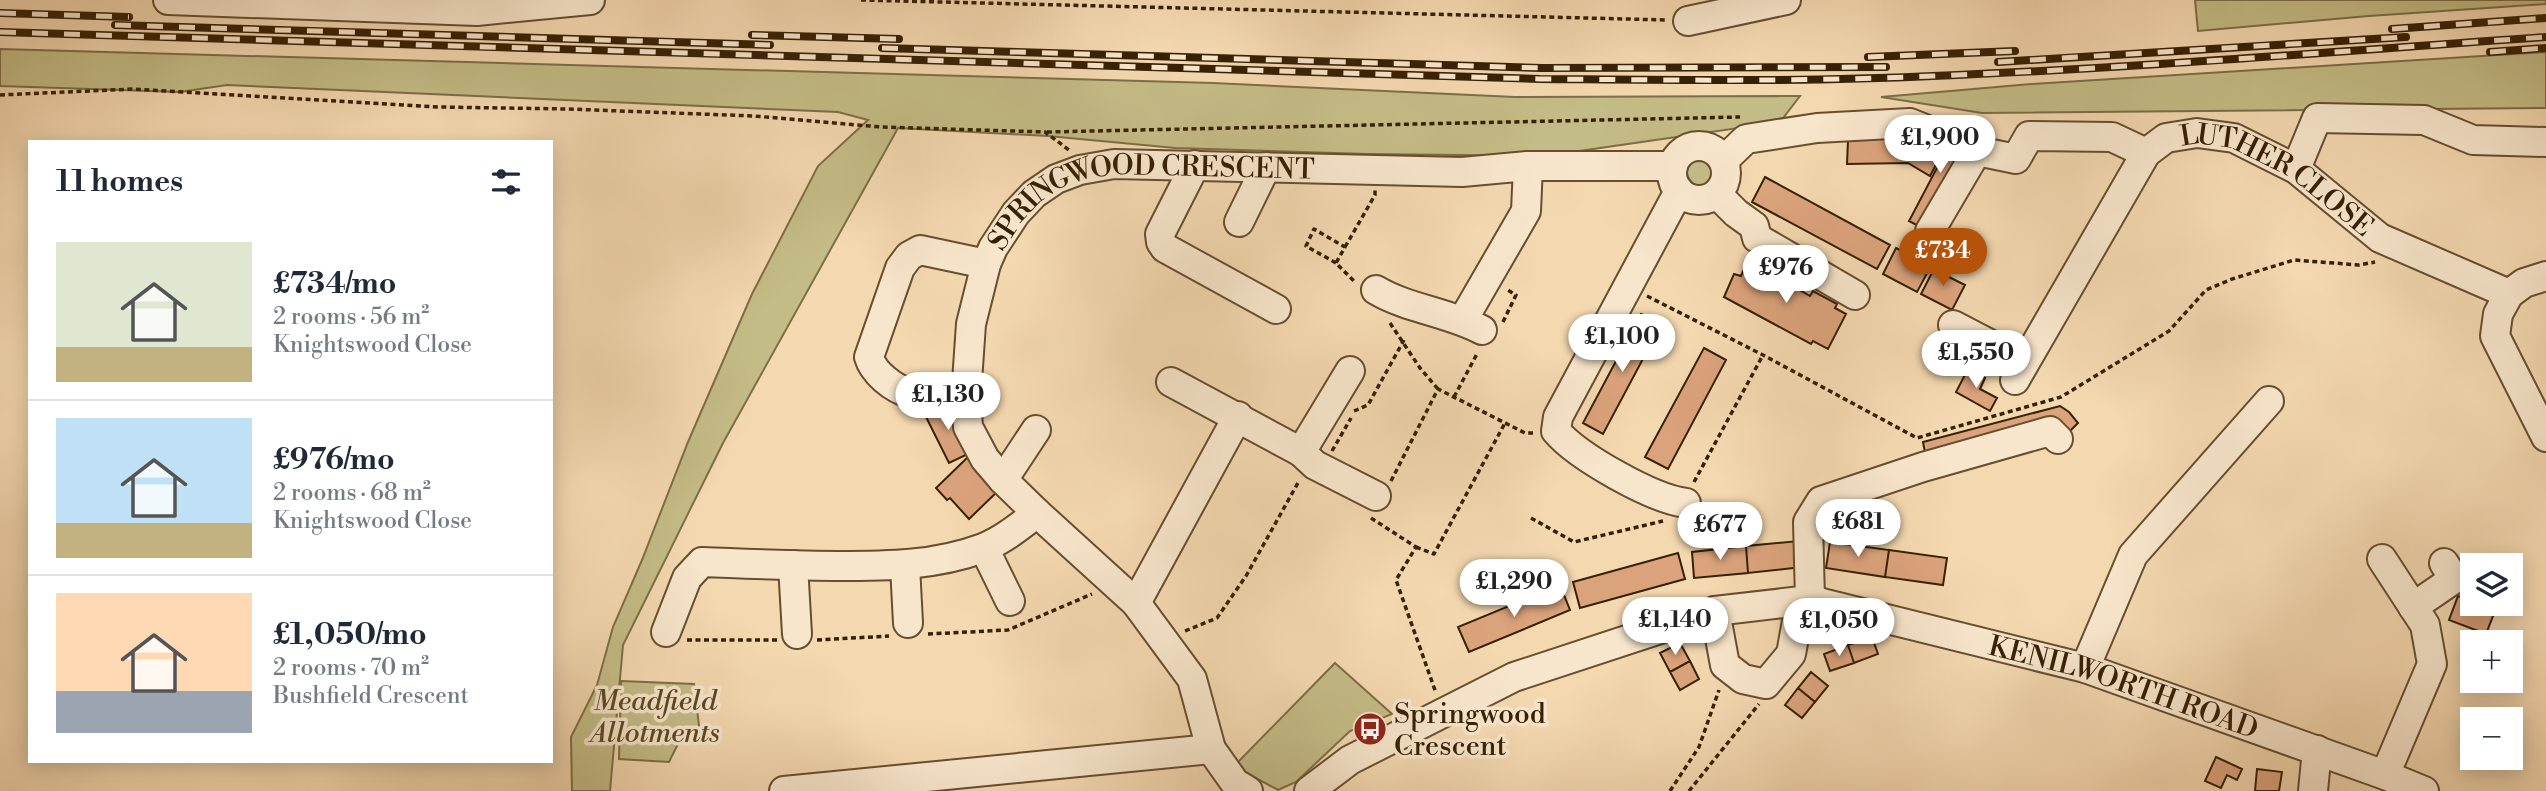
<!DOCTYPE html>
<meta charset="utf-8">
<style>
body{margin:0;font-family:"Libre Bodoni",serif;background:#f2f2f3;color:#1f2937;height:100vh;display:flex;flex-direction:column;font-size:26px;white-space:nowrap}
*{box-sizing:border-box;margin:0}
p{font-size:23px;color:#747a83}
.icon{flex:none;width:38px;height:38px;fill:none;stroke:currentColor;stroke-width:2;stroke-linecap:round;stroke-linejoin:round}
.map{position:relative;flex:1;overflow:hidden}
.panel{position:absolute;left:28px;top:140px;width:525px;height:623px;display:flex;flex-direction:column;background:#fff;border-radius:0px;box-shadow:0 4px 18px #0003}
.panel>*{flex:none}
.fabs{position:absolute;left:2460px;top:553px;display:grid;gap:14px}
.fabs a{display:grid;place-items:center;width:63px;height:63px;border-radius:0px;background:#fff;box-shadow:0 4px 18px #0003;font-size:35px}
.price{position:absolute;translate:-50% -60px;padding:0 16px;border-radius:24px;background:#fff;color:#222;font-size:23px;line-height:46px;filter:drop-shadow(0 2px 4px #0008)}
.price::after{content:'';position:absolute;left:50%;top:42px;width:21px;height:16px;margin-left:-10px;background:inherit;clip-path:polygon(0 0,100% 0,50% 100%)}
.price.on{background:#b45309;color:#fff}
ul{padding:0;list-style:none}
li{display:flex;align-items:center;gap:21px;height:175px;padding:0 28px}
li+li{border-top:2px solid #e0e1e3}
li span{display:grid;place-items:center;flex:none;width:196px;height:140px;border-radius:0px;color:#555}
li>.icon{margin-inline-start:auto}
span .icon{width:84px;height:84px;fill:#fffc;stroke-width:1}
li b{font-size:30px}
h2{display:flex;justify-content:space-between;align-items:center;height:84px;padding:0 28px;font-size:30px}
.map>svg:first-child{display:block}
.green{fill:#c4bc86;stroke:#7d6e45;stroke-width:2}
.building{fill:#dba37c;stroke:#362004;stroke-width:2}
.lines{fill:none;stroke-linecap:round;stroke-linejoin:round}
.minor-casing{stroke:#664e2f;stroke-width:32}
.path{stroke:#362004;stroke-width:3.5;stroke-dasharray:5 3.5;stroke-linecap:butt}
.minor{stroke:#f8e6cc;stroke-width:28}
.rail-casing{stroke:#362004;stroke-width:8}
.rail{stroke:#f8e6cc;stroke-width:5;stroke-dasharray:16;stroke-linecap:butt}
.labels{text-anchor:middle;stroke-width:7;stroke-linejoin:round;paint-order:stroke}
.street-label{font-size:28px;fill:#362004;stroke:#f8e6cc}
.park-label{font-size:28px;font-style:italic;fill:#5a4724;stroke:#f8e6cc}
.poi-label{font-size:28px;fill:#362004;stroke:#f8e6cc;text-anchor:start}
</style>
<div class="map">
<svg width="2546" height="791" viewBox="0 0 2546 791">
<rect width="100%" height="100%" fill="#f4d8b0"/>
<filter id="stains"><feTurbulence type="fractalNoise" baseFrequency=".00286" numOctaves="4"/><feColorMatrix values="0 0 0 0 .2 0 0 0 0 .09 0 0 0 0 .02 0 0 0 .5 -.17"/></filter>
<radialGradient id="worn" r=".72"><stop offset=".6" stop-color="#630" stop-opacity="0"/><stop offset="1" stop-color="#630" stop-opacity=".3"/></radialGradient>
<path class="green" d="M 2195,0 L 2546,0 L 2546,4 L 2369,16 L 2198,31 Z
M 0,49 L 1213,83 L 1515,97 L 1800,96 L 1780,122 L 1545,156 L 1367,154 L 1175,148 L 1048,136 L 898,128 L 723,443 L 623,645 L 610,791 L 572,791 L 571,737 L 597,685 L 613,627 L 642,560 L 688,442 L 752,294 L 818,166 L 868,120 L 838,112 L 227,85 L 180,92 L 0,86 Z
M 2546,52 L 2546,108 L 1982,113 L 1881,97 L 2031,84 Z
M1687 171a16 16 0 1 1 32 0a16 16 0 1 1-32 0Z
M 1335,663 L 1392,714 L 1350,731 L 1296,782 L 1278,790 L 1243,771 L 1237,763 Z
M 621,681 L 694,684 L 700,734 L 681,738 L 669,762 L 619,759 Z"/>
<path class="building" d="M 1940,131 L 1956,139 L 1960,131 L 1971,136 L 1922,228 L 1909,221 L 1947,149 L 1934,142 Z
M 1914,137 L 1934,142 L 1945,148 L 1930,176 L 1908,163 L 1847,164 L 1848,140 Z
M 1765,177 L 1890,245 L 1877,269 L 1752,202 Z
M 1896,248 L 1931,266 L 1917,292 L 1883,274 Z
M 1748,260 L 1810,296 L 1813,291 L 1837,304 L 1835,308 L 1846,314 L 1828,349 L 1813,341 L 1811,344 L 1724,297 L 1734,274 L 1741,276 Z
M 1938,261 L 1947,266 L 1943,274 L 1965,285 L 1952,310 L 1921,294 Z
M 1641,314 L 1661,325 L 1603,434 L 1583,423 Z
M 1704,348 L 1726,360 L 1668,469 L 1645,457 Z
M 1968,369 L 1985,378 L 1980,389 L 1997,398 L 1990,411 L 1956,392 Z
M 952,402 L 968,454 L 949,463 L 925,415 Z
M 2060,406 L 2069,412 L 2078,423 L 2068,433 L 1926,458 L 1923,442 Z
M 968,457 L 1000,489 L 969,519 L 950,498 L 947,500 L 936,488 Z
M 1799,541 L 1802,567 L 1748,573 L 1746,546 Z
M 1830,542 L 1889,550 L 1885,577 L 1826,568 Z
M 1746,546 L 1748,573 L 1694,578 L 1692,552 Z
M 1889,550 L 1947,558 L 1943,585 L 1885,577 Z
M 1678,553 L 1685,579 L 1580,608 L 1573,582 Z
M 1560,585 L 1570,610 L 1469,652 L 1458,627 Z
M 2473,595 L 2473,604 L 2502,604 L 2499,612 L 2495,611 L 2486,634 L 2449,620 L 2458,596 L 2471,600 Z
M 2472,636 L 2489,642 L 2473,642 L 2473,670 L 2461,665 Z
M 1872,637 L 1878,654 L 1854,663 L 1848,645 Z
M 1680,643 L 1690,661 L 1670,672 L 1660,653 Z
M 1848,645 L 1854,663 L 1830,671 L 1824,654 Z
M 1690,661 L 1699,679 L 1680,690 L 1670,672 Z
M 1811,672 L 1828,686 L 1815,702 L 1798,688 Z
M 1798,688 L 1815,702 L 1802,718 L 1785,705 Z
M 2216,757 L 2242,769 L 2237,780 L 2227,775 L 2221,788 L 2205,781 Z
M 2257,769 L 2282,772 L 2279,791 L 2255,791 Z"/>
<g class="lines">
<defs>
<g id="minor">
<path d="M 168,0 L 477,11 L 590,0"/>
<path d="M 1688,21 L 1786,0"/>
<circle cx="1699" cy="173" r="27"/>
<path d="M 1724,160 L 1746,139 L 1817,128 L 1910,123 L 1935,133"/>
<path d="M 1195,165 L 1160,234 L 1161,242 L 1165,248 L 1276,309"/>
<path d="M 2296,169 L 2317,118 L 2424,120 L 2473,140 L 2546,142"/>
<path d="M 1679,191 L 1558,417 L 1556,431 C 1578,457 1653,499 1686,503"/>
<path d="M 1717,194 L 1736,213 L 1754,226 L 1757,238 L 1855,295"/>
<path d="M 1239,222 L 1266,167"/>
<path d="M 1930,231 L 1977,151 L 2016,159 L 2029,136 L 2112,137 L 2146,153"/>
<path d="M 2546,276 L 2524,283 L 2509,294 L 2498,314 L 2495,336 L 2546,437"/>
<path d="M 1376,290 C 1408,309 1448,312 1482,330"/>
<path d="M 1463,320 L 1526,211 L 1528,166"/>
<path d="M 1953,325 L 2024,362"/>
<path id="s1" d="M 2015,380 L 2146,153 L 2166,138 L 2197,133 L 2234,138 L 2296,169 L 2380,238 L 2509,294"/>
<path d="M 1171,382 L 1301,452 L 1350,371"/>
<path d="M 966,396 C 948,395 927,397 910,393 C 893,389 873,372 869,357 L 900,268 L 909,256 L 920,250 L 986,264"/>
<path d="M 1301,452 L 1315,465 L 1376,496"/>
<path d="M 1003,480 L 1036,430"/>
<path d="M 984,548 L 1010,601"/>
<path d="M 2382,559 L 2425,625 L 2432,664 L 2385,775"/>
<path d="M 793,565 L 797,634"/>
<path d="M 905,566 L 908,623"/>
<path d="M 1810,600 L 1808,522 L 1821,501 L 1923,467 L 2050,431 L 2058,439"/>
<path d="M 1136,603 L 1238,416"/>
<path d="M 2413,607 L 2454,579 L 2444,563"/>
<path d="M 1715,611 L 1725,665 L 1743,679 L 1766,684 L 1791,654 L 1797,621 L 1817,601"/>
<path d="M 666,632 L 687,578 L 702,562 C 746,564 791,565 836,566 C 886,566 935,566 983,548 C 1003,540 1020,526 1037,513"/>
<path d="M 2085,668 L 2133,555 L 2269,401"/>
<path d="M 784,791 L 1211,749"/>
<path id="s2" d="M 1248,791 L 1235,783 L 1211,749 L 1192,679 L 1136,603 L 1037,513 L 1003,480 L 985,459 L 968,427 L 966,396 L 971,324 L 986,264 L 993,248 L 1016,213 L 1034,194 L 1056,179 L 1080,170 L 1114,164 L 1462,172 L 1528,166 L 1673,166"/>
<path id="s3" d="M 1309,791 L 1350,760 L 1514,677 L 1715,611 L 1810,600 L 2085,668 L 2385,775 L 2424,791"/>
<path d="M 2313,791 L 2317,750"/>
</g>
</defs>
<use href="#minor" class="minor-casing"/>
<path class="path" d="M 861,0 L 1667,20
M 0,95 L 133,89 L 439,107 L 568,109 L 754,116 L 881,127 L 1045,132 L 1069,150
M 1047,132 L 1740,117
M 1345,247 L 1375,195 L 1375,190
M 1336,263 L 1306,246 L 1314,229 L 1345,247 L 1336,263 L 1355,282
M 1647,296 L 1763,355 L 1917,438 L 2061,397 L 2169,331 L 2206,290 L 2232,279 L 2294,260 L 2359,265 L 2375,262
M 1503,322 L 1516,295 L 1506,289
M 1390,323 L 1420,368 L 1438,389
M 1454,397 L 1478,352
M 1354,411 L 1368,405 L 1404,340
M 1332,451 L 1351,418
M 1391,481 L 1438,389 L 1525,433 L 1533,433
M 1694,482 L 1763,355
M 1371,518 L 1416,547 L 1396,580 L 1436,693
M 1531,518 L 1574,542 L 1663,521
M 1416,547 L 1434,554 L 1505,423
M 1185,631 L 1217,618 L 1246,576 L 1299,481
M 928,634 L 1008,630 L 1092,594
M 687,640 L 777,640
M 817,640 L 889,636
M 1670,791 L 1699,747 L 1719,690
M 1689,791 L 1759,704"/>
<use href="#minor" class="minor"/>
<defs>
<path id="rail" d="M 0,13 L 129,17
M 115,25 L 770,45
M 2392,29 L 2546,18
M 0,32 L 1540,79 C 1671,80 1802,82 1933,76 C 2137,68 2342,51 2546,37
M 752,35 L 899,39
M 882,48 L 1542,68 L 1886,67
M 2490,52 L 2546,48
M 1868,57 L 2015,51
M 1998,62 L 2406,37"/>
</defs>
<use href="#rail" class="rail-casing"/>
<use href="#rail" class="rail"/>
</g>
<defs>
<symbol id="bus-disc" viewBox="-11 -11 22 22"><circle r="9.5" fill="#8f2418" stroke="#f8e6cc"/><path d="M-5-6H5V4H4V6H2V4H-2V6H-4V4H-5ZM-3.5-4V0h7V-4ZM-3.5 1.2v1.5H-2V1.2ZM2 1.2v1.5H3.5V1.2Z" fill="#fff"/></symbol>
</defs>
<g fill-rule="evenodd">
<use href="#bus-disc" x="1351" y="710" width="38" height="38"/>
</g>
<g class="labels">
<g class="street-label">
<text dy="10" stroke="none"><textPath href="#s1" startOffset="411">LUTHER CLOSE</textPath></text>
<text dy="10" stroke="none"><textPath href="#s2" startOffset="830">SPRINGWOOD CRESCENT</textPath></text>
<text dy="10" stroke="none"><textPath href="#s3" startOffset="868">KENILWORTH ROAD</textPath></text>
</g>
<g class="park-label">
<text x="655" y="710">Meadfield<tspan x="655" dy="32">Allotments</tspan></text>
</g>
<g class="poi-label">
<text x="1394" y="723">Springwood<tspan x="1394" dy="32">Crescent</tspan></text>
</g>
</g>
<rect width="100%" height="100%" filter="url(#stains)"/>
<rect width="100%" height="100%" fill="url(#worn)"/>
</svg>
<div class="fabs">
<a><svg class="icon" aria-label="layers" viewBox="0 0 24 24"><path d="M12 4l9 5-9 5-9-5zM3 14l9 5 9-5"/></svg></a>
<a>+</a>
<a>−</a>
</div>
<b class="price" style="left:1940px;top:175px">£1,900</b>
<b class="price on" style="left:1943px;top:288px">£734</b>
<b class="price" style="left:1786px;top:305px">£976</b>
<b class="price" style="left:1622px;top:374px">£1,100</b>
<b class="price" style="left:1976px;top:390px">£1,550</b>
<b class="price" style="left:948px;top:432px">£1,130</b>
<b class="price" style="left:1858px;top:559px">£681</b>
<b class="price" style="left:1720px;top:562px">£677</b>
<b class="price" style="left:1514px;top:619px">£1,290</b>
<b class="price" style="left:1675px;top:657px">£1,140</b>
<b class="price" style="left:1839px;top:658px">£1,050</b>
<section class="panel">
<h2>11 homes<svg class="icon" aria-label="filters" viewBox="0 0 24 24"><path d="M4 7h16M4 17h16"/><circle cx="9" cy="7" r="2"/><circle cx="15" cy="17" r="2"/></svg></h2>
<ul>
<li><span style="background:linear-gradient(#dfe7d0 75%,#c2b280 0)"><svg class="icon" aria-label="home" viewBox="0 0 24 24"><path d="M3 11l9-7 9 7M6 9v11h12V9"/></svg></span><div><b>£734/mo</b><p>2 rooms · 56 m²</p><p>Knightswood Close</p></div></li>
<li><span style="background:linear-gradient(#bfe0f5 75%,#c2b280 0)"><svg class="icon" aria-label="home" viewBox="0 0 24 24"><path d="M3 11l9-7 9 7M6 9v11h12V9"/></svg></span><div><b>£976/mo</b><p>2 rooms · 68 m²</p><p>Knightswood Close</p></div></li>
<li><span style="background:linear-gradient(#ffd9b3 70%,#9aa5b1 0)"><svg class="icon" aria-label="home" viewBox="0 0 24 24"><path d="M3 11l9-7 9 7M6 9v11h12V9"/></svg></span><div><b>£1,050/mo</b><p>2 rooms · 70 m²</p><p>Bushfield Crescent</p></div></li>
</ul>
</section>
</div>
